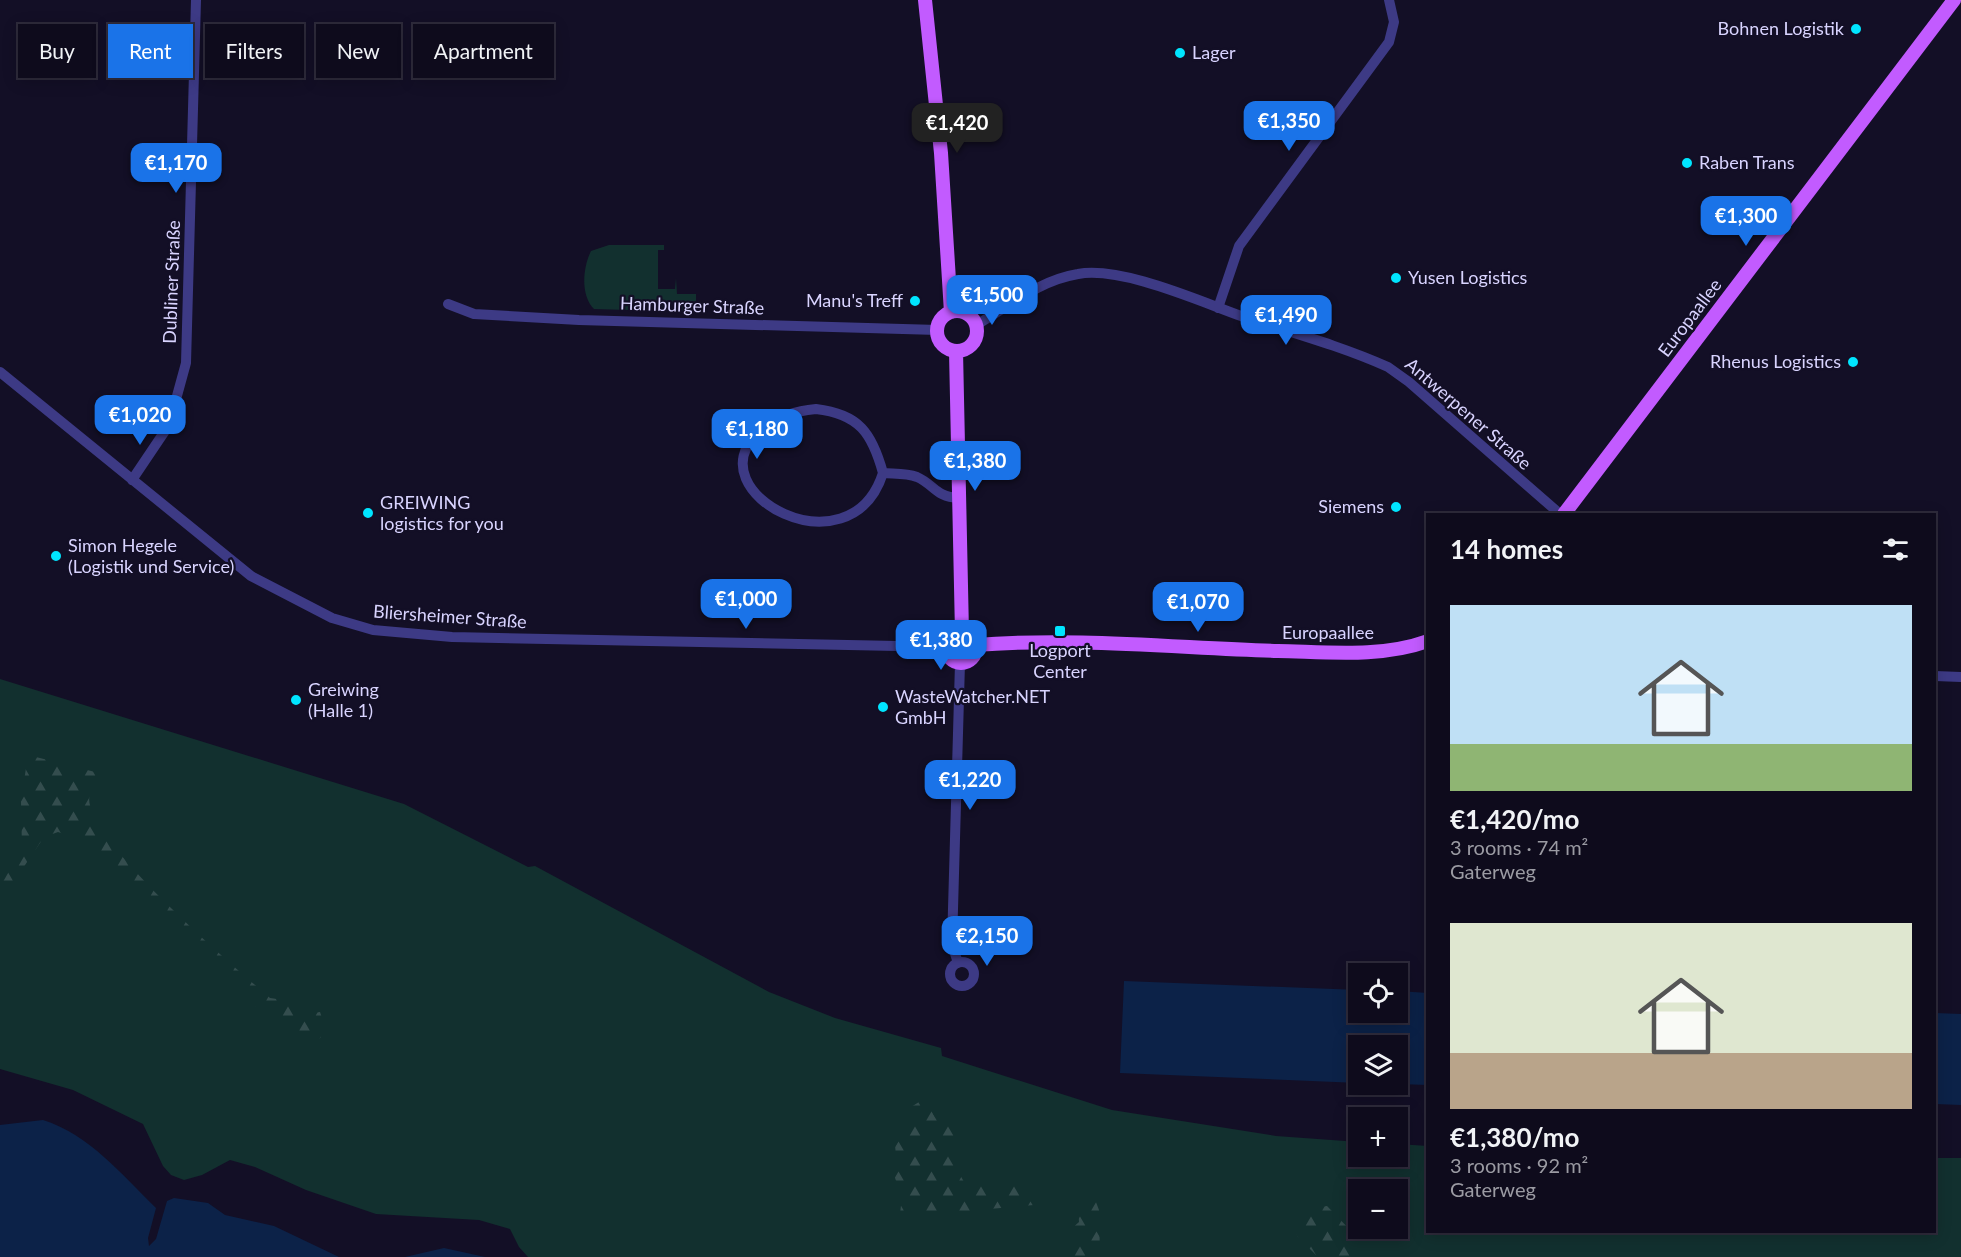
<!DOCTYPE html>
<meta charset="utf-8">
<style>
body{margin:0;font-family:Lato,sans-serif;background:#1c1929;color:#f1f3f6;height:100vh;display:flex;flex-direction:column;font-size:22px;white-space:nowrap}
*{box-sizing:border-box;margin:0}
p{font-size:20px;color:#9b9ba3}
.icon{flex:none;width:33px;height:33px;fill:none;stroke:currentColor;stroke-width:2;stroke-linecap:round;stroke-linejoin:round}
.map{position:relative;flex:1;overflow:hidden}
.panel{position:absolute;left:1426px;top:513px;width:510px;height:720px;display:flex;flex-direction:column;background:#0e0b1c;border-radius:0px;box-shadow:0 3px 15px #0003,0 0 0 2px #2e2b3b}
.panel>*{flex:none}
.top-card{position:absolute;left:18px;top:24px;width:570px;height:54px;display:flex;gap:12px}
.buttons{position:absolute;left:1348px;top:963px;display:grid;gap:12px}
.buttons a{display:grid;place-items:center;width:60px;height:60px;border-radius:0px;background:#0e0b1c;box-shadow:0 3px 15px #0003,0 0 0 2px #2e2b3b;font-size:30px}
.price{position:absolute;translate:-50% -51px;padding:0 14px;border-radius:12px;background:#1a73e8;color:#fff;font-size:20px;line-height:39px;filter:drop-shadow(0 2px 3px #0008)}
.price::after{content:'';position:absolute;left:50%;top:36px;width:18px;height:14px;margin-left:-9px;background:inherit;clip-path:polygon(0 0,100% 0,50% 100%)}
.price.active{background:#222;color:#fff}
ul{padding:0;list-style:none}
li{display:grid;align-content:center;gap:12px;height:318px;padding:0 24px}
li span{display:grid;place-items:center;height:186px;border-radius:0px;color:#555}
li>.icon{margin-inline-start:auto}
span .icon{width:108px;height:108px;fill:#fffc;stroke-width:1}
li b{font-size:26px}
h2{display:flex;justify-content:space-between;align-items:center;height:72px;padding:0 24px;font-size:26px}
.tag{padding:0 21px;border-radius:0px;background:#0e0b1c;box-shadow:0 3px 15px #0003,0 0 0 2px #2e2b3b;font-size:21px;line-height:54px}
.tag.active{background:#1a73e8;color:#fff}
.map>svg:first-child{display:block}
.grass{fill:#12302f;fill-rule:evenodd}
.forest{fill:url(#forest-firs)}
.water{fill:#0c2248}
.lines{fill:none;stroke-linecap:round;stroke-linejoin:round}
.minor{stroke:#3d3a85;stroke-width:10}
.major{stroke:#c25bff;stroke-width:14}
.poi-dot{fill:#00e5ff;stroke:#130f26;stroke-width:2}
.labels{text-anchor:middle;stroke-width:4.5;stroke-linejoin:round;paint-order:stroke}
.poi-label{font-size:18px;fill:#d9d4ff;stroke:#130f26;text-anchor:start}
.street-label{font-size:18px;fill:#d9d4ff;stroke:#130f26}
</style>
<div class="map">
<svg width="1961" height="1257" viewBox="0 0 1961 1257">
<defs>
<pattern id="forest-firs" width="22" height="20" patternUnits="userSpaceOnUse" patternTransform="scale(1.5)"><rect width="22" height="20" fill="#12302f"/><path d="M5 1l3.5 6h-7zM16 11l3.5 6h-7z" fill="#344d4e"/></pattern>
</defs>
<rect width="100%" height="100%" fill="#130f26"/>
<path class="grass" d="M 609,245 L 664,245 L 664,250 L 658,250 L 658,289 L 675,289 L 676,278 L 677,294 L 696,294 L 696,312 L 594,309 C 580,295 583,267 591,251 Z
M 0,679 L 404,804 L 528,867 L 535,866 L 769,992 L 835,1018 L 941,1048 L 942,1056 L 1112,1110 L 1276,1136 L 1359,1142 L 1359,1156 L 1398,1156 L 1398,1144 L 1428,1146 L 1428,1232 L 1935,1232 L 1935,1158 L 1961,1158 L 1961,1257 L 528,1257 L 519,1247 L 510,1229 L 479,1220 L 376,1214 L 306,1190 L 255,1167 L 230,1160 L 202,1175 L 184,1180 L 171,1175 L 163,1166 L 143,1124 L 73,1090 L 0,1069 ZM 1359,1190 L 1398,1190 L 1398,1228 L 1359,1228 Z"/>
<path class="forest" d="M 28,755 L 103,774 L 101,788 L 90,794 C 76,832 238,970 270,998 L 284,1000 L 306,1014 L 320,1012 L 324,1024 L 321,1037 L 319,1039 L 266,1017 L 153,901 L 76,838 L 58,832 L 44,837 L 0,902 L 0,887 L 22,849 L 21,801 Z
M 919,1102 L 932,1110 C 935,1124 947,1122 958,1126 L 959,1133 L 950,1144 L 954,1164 L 964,1182 L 986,1187 L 1025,1181 L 1029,1183 L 1034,1205 L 989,1209 L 978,1218 L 967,1219 L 942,1211 L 900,1214 L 903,1188 C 887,1177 898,1162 895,1146 L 903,1135 L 911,1107 Z
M 1094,1197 L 1099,1210 L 1100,1257 L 1069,1257 L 1074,1251 L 1070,1230 L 1079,1222 L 1078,1207 L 1082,1200 Z
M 1327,1206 L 1353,1233 L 1363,1257 L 1318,1257 L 1298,1237 L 1293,1226 C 1301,1214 1313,1207 1327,1206 Z"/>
<path class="water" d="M 1124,981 L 1359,990 L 1359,1012 L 1398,1012 L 1398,991 L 1428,993 L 1428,1085 L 1398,1084 L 1398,1046 L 1359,1046 L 1359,1083 L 1120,1073 Z
M 1935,1013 L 1961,1014 L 1961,1105 L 1935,1104 Z
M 43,1120 C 90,1135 121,1174 156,1208 L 148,1238 L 149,1246 L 156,1239 L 167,1201 L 174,1198 L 208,1203 L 225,1215 L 274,1226 L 339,1257 L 0,1257 L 0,1125 Z
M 444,1248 L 485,1257 L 405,1257 Z"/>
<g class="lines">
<path class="minor" d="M 448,304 L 474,314 L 579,320 L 938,330
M 1218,308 L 1239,246 L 1389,42 L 1394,22 L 1389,0
M 976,325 C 1009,306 1040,280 1078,274 C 1121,266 1199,301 1241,316 C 1290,332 1341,346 1388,367 L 1409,382 L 1560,514
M 0,372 L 251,576 L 332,618 L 373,630 L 452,637 L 946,647
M 816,409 C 859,414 872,433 883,473 C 850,576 694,492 758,433 C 774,418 795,411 816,409 Z
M 883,473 C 894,474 906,473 917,477 C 935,485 935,497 959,498
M 132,480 L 169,425 L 186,363 L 196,0
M 1935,676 L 1961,677
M950 974a12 12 0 1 1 24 0a12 12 0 1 1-24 0Z
M 958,963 L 952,944 L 960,663"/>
<path class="major" d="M 925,0 L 941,153 L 951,312
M937 331a20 20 0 1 1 40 0a20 20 0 1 1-40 0Z
M 956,351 L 962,633
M 1564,514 L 1954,0
M946 648a15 15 0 1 1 30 0a15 15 0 1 1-30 0Z
M 975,645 C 1075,637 1178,648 1278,651 C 1328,652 1381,658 1428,641"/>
</g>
<g class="poi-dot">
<circle cx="1856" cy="29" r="6"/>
<circle cx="1180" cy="53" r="6"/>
<circle cx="1687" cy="163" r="6"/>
<circle cx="1396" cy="278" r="6"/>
<circle cx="915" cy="301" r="6"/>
<circle cx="1853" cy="362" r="6"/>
<circle cx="1396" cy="507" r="6"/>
<circle cx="368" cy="513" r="6"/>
<circle cx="56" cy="556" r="6"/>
<rect x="1054" y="625" width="12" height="12" rx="3"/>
<circle cx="296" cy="700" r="6"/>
<circle cx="883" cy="707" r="6"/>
</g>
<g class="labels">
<g class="poi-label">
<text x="1844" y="35" text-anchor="end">Bohnen Logistik</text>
<text x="1192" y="59">Lager</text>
<text x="1699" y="169">Raben Trans</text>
<text x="1408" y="284">Yusen Logistics</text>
<text x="903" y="307" text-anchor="end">Manu's Treff</text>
<text x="1841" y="368" text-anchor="end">Rhenus Logistics</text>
<text x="380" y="509">GREIWING<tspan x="380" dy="21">logistics for you</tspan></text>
<text x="1384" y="513" text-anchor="end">Siemens</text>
<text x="68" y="552">Simon Hegele<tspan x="68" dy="21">(Logistik und Service)</tspan></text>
<text x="1060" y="657" text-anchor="middle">Logport<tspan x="1060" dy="21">Center</tspan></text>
<text x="308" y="696">Greiwing<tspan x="308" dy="21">(Halle 1)</tspan></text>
<text x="895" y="703">WasteWatcher.NET<tspan x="895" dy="21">GmbH</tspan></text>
</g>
<g class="street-label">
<text transform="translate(172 282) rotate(-88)" y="6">Dubliner Straße</text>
<text transform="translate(692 306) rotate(2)" y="6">Hamburger Straße</text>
<text transform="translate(1690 318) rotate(-53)" y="6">Europaallee</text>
<text transform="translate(1468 414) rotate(41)" y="6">Antwerpener Straße</text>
<text transform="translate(450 617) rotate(4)" y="6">Bliersheimer Straße</text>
<text x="1328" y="639">Europaallee</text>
</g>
</g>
</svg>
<div class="buttons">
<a><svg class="icon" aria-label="locate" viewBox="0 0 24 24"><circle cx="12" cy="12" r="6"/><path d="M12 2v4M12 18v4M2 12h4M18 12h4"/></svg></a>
<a><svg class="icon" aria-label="layers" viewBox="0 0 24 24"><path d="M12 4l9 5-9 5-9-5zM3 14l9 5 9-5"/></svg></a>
<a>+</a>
<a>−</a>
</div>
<b class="price" style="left:1289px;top:152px">€1,350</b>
<b class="price active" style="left:957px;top:154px">€1,420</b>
<b class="price" style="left:176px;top:194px">€1,170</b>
<b class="price" style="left:1746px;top:247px">€1,300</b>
<b class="price" style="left:992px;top:326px">€1,500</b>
<b class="price" style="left:1286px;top:346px">€1,490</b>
<b class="price" style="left:140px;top:446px">€1,020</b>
<b class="price" style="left:757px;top:460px">€1,180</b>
<b class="price" style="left:975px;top:492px">€1,380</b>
<b class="price" style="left:746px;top:630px">€1,000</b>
<b class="price" style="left:1198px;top:633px">€1,070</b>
<b class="price" style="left:941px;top:671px">€1,380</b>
<b class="price" style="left:970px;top:811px">€1,220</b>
<b class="price" style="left:987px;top:967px">€2,150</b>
<div class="top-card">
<a class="tag">Buy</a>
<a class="tag active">Rent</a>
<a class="tag">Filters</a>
<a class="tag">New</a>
<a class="tag">Apartment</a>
</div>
<section class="panel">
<h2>14 homes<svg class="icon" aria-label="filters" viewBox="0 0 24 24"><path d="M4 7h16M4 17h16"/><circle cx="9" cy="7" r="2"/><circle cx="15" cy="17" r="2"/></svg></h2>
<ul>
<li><span style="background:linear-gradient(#bfe0f5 75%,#8fb573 0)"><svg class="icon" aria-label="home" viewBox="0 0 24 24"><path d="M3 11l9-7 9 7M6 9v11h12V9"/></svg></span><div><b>€1,420/mo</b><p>3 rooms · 74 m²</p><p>Gaterweg</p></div></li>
<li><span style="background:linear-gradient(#dfe7d0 70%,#b9a48a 0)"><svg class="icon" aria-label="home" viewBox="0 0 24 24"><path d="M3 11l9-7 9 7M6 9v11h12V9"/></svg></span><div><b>€1,380/mo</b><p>3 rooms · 92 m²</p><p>Gaterweg</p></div></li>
</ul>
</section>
</div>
